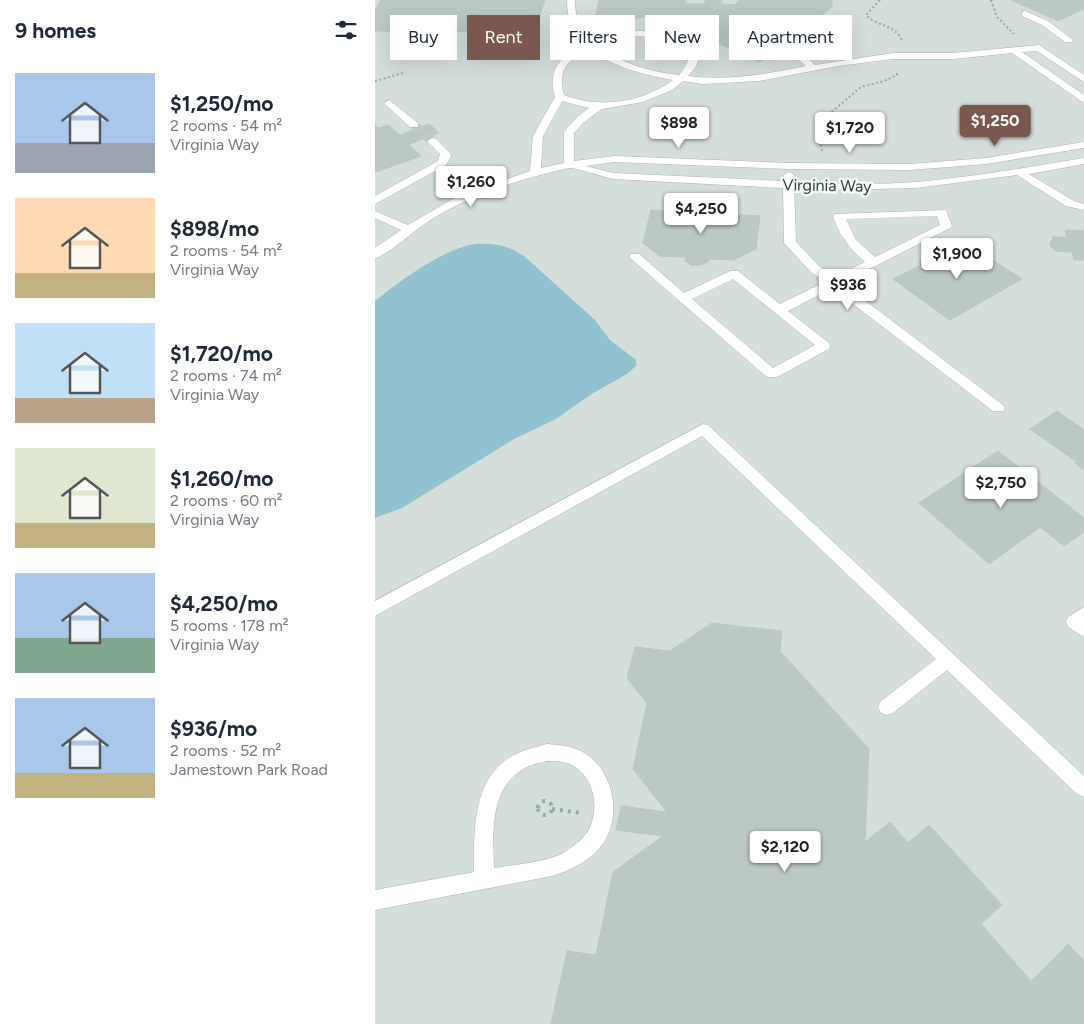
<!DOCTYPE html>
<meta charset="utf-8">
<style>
body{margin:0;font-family:Figtree,sans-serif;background:#f6f6f7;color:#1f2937;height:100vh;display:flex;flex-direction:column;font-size:19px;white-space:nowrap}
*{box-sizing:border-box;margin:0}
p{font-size:16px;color:#747a83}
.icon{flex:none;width:28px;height:28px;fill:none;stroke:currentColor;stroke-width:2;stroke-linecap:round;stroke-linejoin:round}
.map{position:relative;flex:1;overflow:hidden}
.sheet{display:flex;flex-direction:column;background:#fff;width:375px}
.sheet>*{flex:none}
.hud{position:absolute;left:15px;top:15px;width:475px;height:45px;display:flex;gap:10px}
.price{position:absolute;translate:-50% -42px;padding:0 11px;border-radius:5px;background:#fff;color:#222;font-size:16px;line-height:32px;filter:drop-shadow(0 1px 2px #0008)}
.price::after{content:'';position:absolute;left:50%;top:30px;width:15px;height:11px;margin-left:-8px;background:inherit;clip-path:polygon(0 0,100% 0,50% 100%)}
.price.current{background:#7a584d;color:#fff}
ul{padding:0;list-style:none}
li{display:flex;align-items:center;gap:15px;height:125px;padding:0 15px}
li span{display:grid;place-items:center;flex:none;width:140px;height:100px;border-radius:0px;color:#555}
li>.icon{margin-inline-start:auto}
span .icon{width:60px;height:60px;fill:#fffc;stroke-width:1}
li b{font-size:21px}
h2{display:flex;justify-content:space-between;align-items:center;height:60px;padding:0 15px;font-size:21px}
.tag{padding:0 18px;border-radius:0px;background:#fff;box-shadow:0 5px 20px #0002;font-size:18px;line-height:45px}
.tag.current{background:#7a584d;color:#fff}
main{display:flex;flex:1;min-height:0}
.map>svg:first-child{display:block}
.built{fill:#d4deda}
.water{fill:#92c1cf}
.building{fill:#bbc9c4;stroke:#b9c8c2}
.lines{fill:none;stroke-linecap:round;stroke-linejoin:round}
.minor-tunnel{stroke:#c0cbc8;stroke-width:9;stroke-dasharray:9 5;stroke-linecap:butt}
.minor-casing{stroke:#a9b6b2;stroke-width:1}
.path-far1{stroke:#89b0a6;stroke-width:2;stroke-dasharray:2 2.5;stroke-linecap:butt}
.path{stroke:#89b0a6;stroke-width:4;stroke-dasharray:3 5;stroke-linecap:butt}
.minor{fill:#fff;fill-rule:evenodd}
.labels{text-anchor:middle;stroke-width:5;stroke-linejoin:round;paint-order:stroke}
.far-street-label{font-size:16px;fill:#26403a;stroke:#f7faf9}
</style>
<main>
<section class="sheet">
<h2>9 homes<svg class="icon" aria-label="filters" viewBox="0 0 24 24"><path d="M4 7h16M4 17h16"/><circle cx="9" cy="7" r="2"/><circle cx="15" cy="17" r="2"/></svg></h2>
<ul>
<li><span style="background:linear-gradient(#a9c7e8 70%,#9aa5b1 0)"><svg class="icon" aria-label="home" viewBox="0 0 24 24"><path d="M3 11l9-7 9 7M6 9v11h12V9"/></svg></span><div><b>$1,250/mo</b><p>2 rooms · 54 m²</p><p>Virginia Way</p></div></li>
<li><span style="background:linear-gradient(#ffd9b3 75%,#c2b280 0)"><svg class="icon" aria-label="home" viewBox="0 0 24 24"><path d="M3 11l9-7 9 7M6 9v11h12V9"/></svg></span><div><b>$898/mo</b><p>2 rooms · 54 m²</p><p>Virginia Way</p></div></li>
<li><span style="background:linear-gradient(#bfe0f5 75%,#b9a48a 0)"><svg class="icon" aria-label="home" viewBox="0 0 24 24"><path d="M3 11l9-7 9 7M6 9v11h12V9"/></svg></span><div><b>$1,720/mo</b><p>2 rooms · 74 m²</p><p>Virginia Way</p></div></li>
<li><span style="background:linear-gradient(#dfe7d0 75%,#c2b280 0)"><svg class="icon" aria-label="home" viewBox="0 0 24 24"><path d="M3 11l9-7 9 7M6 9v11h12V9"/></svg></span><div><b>$1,260/mo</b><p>2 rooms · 60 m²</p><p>Virginia Way</p></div></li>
<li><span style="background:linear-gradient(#a9c7e8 65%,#7fa58c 0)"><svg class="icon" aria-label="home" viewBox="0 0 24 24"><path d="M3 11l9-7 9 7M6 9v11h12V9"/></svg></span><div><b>$4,250/mo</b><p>5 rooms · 178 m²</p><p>Virginia Way</p></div></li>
<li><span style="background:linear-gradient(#a9c7e8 75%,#c2b280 0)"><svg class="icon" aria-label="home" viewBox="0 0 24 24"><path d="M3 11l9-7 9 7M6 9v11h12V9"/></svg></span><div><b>$936/mo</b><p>2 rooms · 52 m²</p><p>Jamestown Park Road</p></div></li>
</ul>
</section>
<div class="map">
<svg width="709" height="1024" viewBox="0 0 709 1024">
<rect width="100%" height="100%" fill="#e6eeeb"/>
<path class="built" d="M 0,0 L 709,0 L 709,1024 L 0,1024 Z"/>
<path class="water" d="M 99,244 C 119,243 133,245 149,256 L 220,320 L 235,340 L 261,360 L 261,366 L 252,374 L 215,395 L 181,419 L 139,439 L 27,508 L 0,518 L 0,301 C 26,280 67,250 99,244 Z"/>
<path class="building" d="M 6,0 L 170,0 L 159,32 L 0,31 L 0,10 Z
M 224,0 L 311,0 L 310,4 L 330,4 L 330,0 L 347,0 L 346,4 L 359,5 L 365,0 L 457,0 L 457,6 L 398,60 L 390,58 L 385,62 L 323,34 L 328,30 L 323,28 L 317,32 L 300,28 L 308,25 L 290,20 L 288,15 L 219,23 Z
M 636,0 L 709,0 L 709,9 L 683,21 Z
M 54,124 L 64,133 L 34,144 L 46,156 L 1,172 L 0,171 L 0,125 L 3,128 L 13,125 L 25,135 Z
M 276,210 L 385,216 L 381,249 L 359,260 L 334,259 L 333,262 L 325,265 L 316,265 L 310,261 L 311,257 L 285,256 L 268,243 Z
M 690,230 L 709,231 L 709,260 L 699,260 L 697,252 L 681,251 L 676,247 L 675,242 L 678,240 L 677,237 L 692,237 Z
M 590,242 L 647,279 L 575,320 L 518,279 L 546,265 L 544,263 L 561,254 L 563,256 Z
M 682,411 L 709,430 L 709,470 L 700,463 L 702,462 L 655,429 Z
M 623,451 L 709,518 L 709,532 L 689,546 L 665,527 L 614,564 L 544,503 Z
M 337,623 L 407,631 L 405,651 L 494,749 L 490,842 L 515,822 L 533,843 L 554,825 L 627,905 L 606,924 L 656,981 L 693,944 L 709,961 L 709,1024 L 176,1024 L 192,951 L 221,955 L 238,872 L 288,836 L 241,830 L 246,806 L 292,812 L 258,769 L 272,703 L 252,678 L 260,647 L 295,651 Z"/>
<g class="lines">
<path class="minor-tunnel" d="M 39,125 L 57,141"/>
<defs>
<path id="minor" d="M 192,0 L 200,0 C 200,16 204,29 215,42 C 260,25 272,29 315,43 L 320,47 L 325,56 L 320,68 L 313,76 C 352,81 392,74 431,66 L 423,59 L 418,50 L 435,33 L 438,32 L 443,35 L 428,50 L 430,56 L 440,65 L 518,53 L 578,53 L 664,45 L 709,75 L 709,82 L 662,51 L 647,52 L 709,95 L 709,103 L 637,53 L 578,59 L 518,59 L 463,66 L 384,81 L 328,84 L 308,81 L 297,90 L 268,102 L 227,109 L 209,122 L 199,133 L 199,161 L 239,156 L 415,163 L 535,164 L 611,158 L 709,142 L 709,148 L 611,164 L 535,170 L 415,169 L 239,162 L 211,166 L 238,173 L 408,181 L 409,175 L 414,172 L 419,175 L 419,182 C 460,184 501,185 542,182 C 598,177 654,167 709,158 L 709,164 L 654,174 L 699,201 L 709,204 L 709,210 L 691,206 L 642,175 L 541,188 L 458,190 L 419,188 L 421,242 L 444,266 L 459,277 L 490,262 C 475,249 464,235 458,216 L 460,214 L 571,210 L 577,226 L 575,228 L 467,283 L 628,405 L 630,408 L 628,411 L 618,411 L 457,288 L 413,311 L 454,343 L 455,346 L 454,349 L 402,377 L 392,377 L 254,257 L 256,254 L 264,254 L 309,293 L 355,271 L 363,271 L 405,304 L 450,282 L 436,272 L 409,243 L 408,188 L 238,179 L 198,168 L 194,168 C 146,179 95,194 54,221 C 39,230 15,254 0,258 L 0,248 L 26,230 L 0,218 L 0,211 L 33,225 L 83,196 L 155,171 L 158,136 L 180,97 C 172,70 185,57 208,45 C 197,31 192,18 192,0 ZM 257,36 C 273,36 309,40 315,56 L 310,67 L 304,75 C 273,72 246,62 220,46 ZM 213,50 C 239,66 267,75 298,80 C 267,103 225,109 189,95 C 182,71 192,60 213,50 ZM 187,101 L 214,108 L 201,118 L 189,132 L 189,163 L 166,168 L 168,136 ZM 562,216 L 565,225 L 500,257 L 481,240 L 471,219 ZM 358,279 L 440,345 L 398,368 L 317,299 Z
M 650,11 L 673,21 L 698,40 L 696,42 L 690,42 L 667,25 L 647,16 L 647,12 Z
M 14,100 L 43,123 L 43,127 L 35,127 L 11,105 L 9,103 Z
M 57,138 L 61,139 L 75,153 L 76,156 L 71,165 L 0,204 L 0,196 L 63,161 L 65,154 L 52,141 Z
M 328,424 L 333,425 L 709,776 L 709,797 L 702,794 L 572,670 L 518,713 L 512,715 L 506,713 L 503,707 L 506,701 L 561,659 L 327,436 L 0,616 L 0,601 Z
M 709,607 L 709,637 L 693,627 L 691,622 L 693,617 Z
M 172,744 C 180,745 188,745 195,747 C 238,758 252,818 223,850 C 211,863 193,871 177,876 L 0,910 L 0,890 L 99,872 C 99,831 97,777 139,755 C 150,749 161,747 172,744 ZM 172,761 C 178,761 186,761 192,763 C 220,773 227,811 211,834 C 206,841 197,847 190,852 C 174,862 138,865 119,868 C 118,833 114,788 150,768 C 157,764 165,763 172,761 Z"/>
</defs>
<use href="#minor" class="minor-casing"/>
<path class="path-far1" d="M 505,0 L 491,15 C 502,27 521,24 527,41
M 616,0 L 622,17 L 639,34
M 0,81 L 28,73
M 447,151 L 443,130 L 445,122 L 486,87 L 509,81 L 522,75 L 522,71"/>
<path class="path" d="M163 808a7 7 0 1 1 14 0a7 7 0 1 1-14 0Z
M 177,809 L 206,813"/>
<use href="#minor" class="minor"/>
</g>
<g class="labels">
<g class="far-street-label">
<text transform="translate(452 185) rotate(1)" y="6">Virginia Way</text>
</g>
</g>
</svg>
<b class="price current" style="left:620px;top:147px">$1,250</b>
<b class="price" style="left:304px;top:149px">$898</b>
<b class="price" style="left:475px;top:154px">$1,720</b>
<b class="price" style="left:96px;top:208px">$1,260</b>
<b class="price" style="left:326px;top:235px">$4,250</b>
<b class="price" style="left:582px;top:280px">$1,900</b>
<b class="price" style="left:473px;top:311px">$936</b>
<b class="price" style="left:626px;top:509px">$2,750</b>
<b class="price" style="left:410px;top:873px">$2,120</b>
<div class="hud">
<a class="tag">Buy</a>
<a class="tag current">Rent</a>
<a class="tag">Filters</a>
<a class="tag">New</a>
<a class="tag">Apartment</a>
</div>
</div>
</main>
